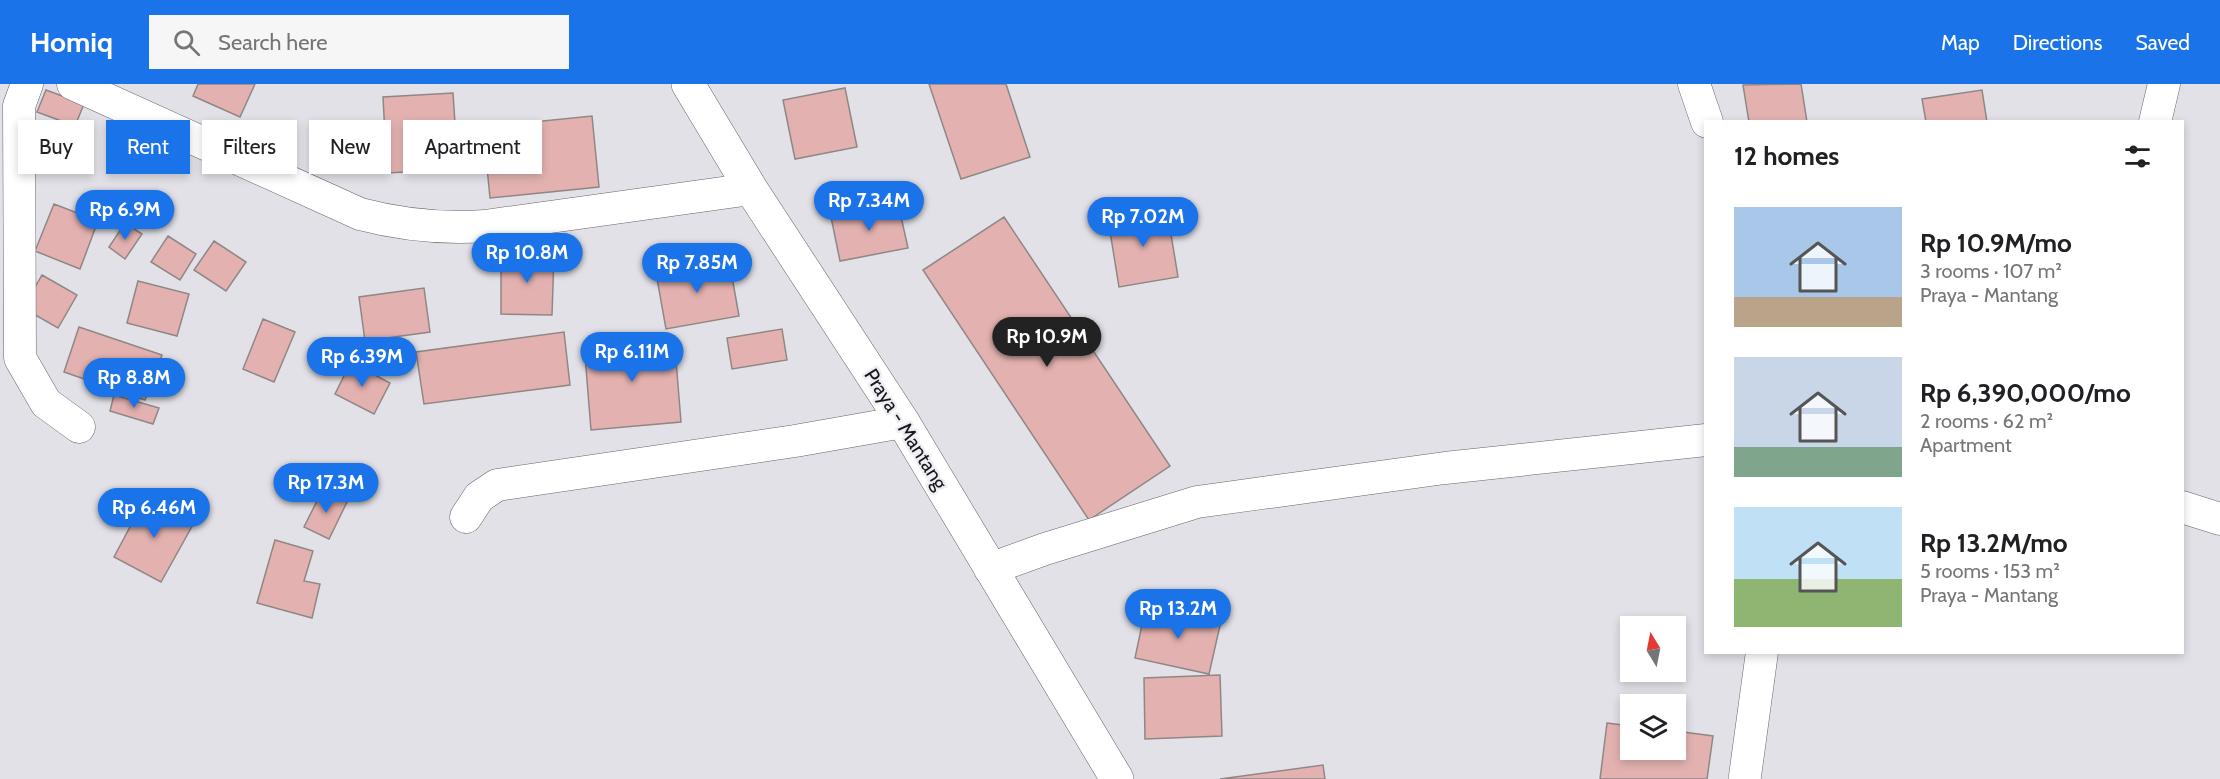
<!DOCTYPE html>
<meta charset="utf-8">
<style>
body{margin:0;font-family:Cabin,sans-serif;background:#f6f6f6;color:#202124;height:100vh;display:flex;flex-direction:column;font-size:22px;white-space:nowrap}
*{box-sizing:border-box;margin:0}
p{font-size:20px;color:#757577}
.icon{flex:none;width:33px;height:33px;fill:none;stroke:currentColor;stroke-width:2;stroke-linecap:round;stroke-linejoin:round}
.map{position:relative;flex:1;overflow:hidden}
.details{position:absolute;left:1704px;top:36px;width:480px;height:534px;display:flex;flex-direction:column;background:#fff;border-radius:0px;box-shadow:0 3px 9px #0003}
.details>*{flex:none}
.hud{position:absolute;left:18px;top:36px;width:570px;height:54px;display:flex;gap:12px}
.needle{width:39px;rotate:350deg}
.tools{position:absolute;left:1620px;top:532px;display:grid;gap:12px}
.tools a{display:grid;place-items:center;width:66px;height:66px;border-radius:0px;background:#fff;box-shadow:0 3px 9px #0003;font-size:30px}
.price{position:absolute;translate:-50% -51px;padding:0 14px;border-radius:21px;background:#1a73e8;color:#fff;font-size:20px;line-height:39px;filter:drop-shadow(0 2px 3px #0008)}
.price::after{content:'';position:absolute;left:50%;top:36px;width:18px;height:14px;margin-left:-9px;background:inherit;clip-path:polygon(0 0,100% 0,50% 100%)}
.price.selected{background:#222;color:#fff}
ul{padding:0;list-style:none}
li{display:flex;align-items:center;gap:18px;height:150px;padding:0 30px}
li span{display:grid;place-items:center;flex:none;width:168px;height:120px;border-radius:0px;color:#555}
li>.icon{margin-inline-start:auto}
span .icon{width:72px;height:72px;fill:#fffc;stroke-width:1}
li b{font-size:26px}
h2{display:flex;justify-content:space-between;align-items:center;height:72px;padding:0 30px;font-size:26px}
.chip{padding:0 21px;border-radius:0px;background:#fff;box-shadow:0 3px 9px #0003;font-size:21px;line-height:54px}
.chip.selected{background:#1a73e8;color:#fff}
header{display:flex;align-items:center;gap:36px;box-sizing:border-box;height:84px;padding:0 30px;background:#1a73e8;color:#fff}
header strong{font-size:28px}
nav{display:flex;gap:33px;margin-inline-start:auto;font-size:21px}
.search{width:420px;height:54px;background:#f6f6f6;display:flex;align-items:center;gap:15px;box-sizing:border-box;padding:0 21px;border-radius:0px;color:#757577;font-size:22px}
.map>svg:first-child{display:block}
.building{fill:#e3b2b0;stroke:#8f8786;stroke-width:1.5}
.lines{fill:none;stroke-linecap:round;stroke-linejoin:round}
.street-casing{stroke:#65646a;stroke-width:33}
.primary-casing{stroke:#65646a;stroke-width:34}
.street{stroke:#fff;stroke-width:32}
.primary{stroke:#fff;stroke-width:33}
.labels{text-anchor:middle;stroke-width:5;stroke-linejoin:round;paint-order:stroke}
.street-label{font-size:20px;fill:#181719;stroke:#efeef5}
</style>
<header>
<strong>Homiq</strong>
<div class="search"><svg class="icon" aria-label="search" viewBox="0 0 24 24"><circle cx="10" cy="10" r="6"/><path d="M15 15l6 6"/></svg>Search here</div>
<nav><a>Map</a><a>Directions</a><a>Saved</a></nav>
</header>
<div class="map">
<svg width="2220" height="695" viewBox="0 0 2220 695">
<rect width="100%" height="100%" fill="#e2e1e8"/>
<path class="building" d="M 198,0 L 255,0 L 240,33 L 193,12 Z
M 929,0 L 1006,0 L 1030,73 L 961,95 Z
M 1801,0 L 1807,38 L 1749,38 L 1743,1 Z
M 845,4 L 857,63 L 795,75 L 783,16 Z
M 46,6 L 84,20 L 75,42 L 37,28 Z
M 1982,6 L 1987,38 L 1926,38 L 1922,15 Z
M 453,9 L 458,85 L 387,89 L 383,13 Z
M 592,32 L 599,103 L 490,114 L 483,43 Z
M 898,119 L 908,164 L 840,177 L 831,133 Z
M 54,120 L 98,137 L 80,185 L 35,167 Z
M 1167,126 L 1178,193 L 1119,203 L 1108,135 Z
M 1004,133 L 1170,382 L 1089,436 L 923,186 Z
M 125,139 L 142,150 L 125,175 L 109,163 Z
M 168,152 L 196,170 L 180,196 L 151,178 Z
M 214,157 L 246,178 L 226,207 L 194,186 Z
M 501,170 L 554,171 L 552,231 L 501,230 Z
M 729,176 L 739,232 L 666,245 L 656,189 Z
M 42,191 L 77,211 L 58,244 L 23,224 Z
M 138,197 L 189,210 L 177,252 L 127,239 Z
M 424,204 L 430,248 L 365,257 L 359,213 Z
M 263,235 L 295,248 L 274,298 L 243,285 Z
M 79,243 L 162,271 L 145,316 L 64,288 Z
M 782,245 L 787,276 L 732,285 L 727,254 Z
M 564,248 L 570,301 L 424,320 L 416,268 Z
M 674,252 L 681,338 L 591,346 L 584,259 Z
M 351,278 L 390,299 L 374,330 L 335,310 Z
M 114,311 L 159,324 L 153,340 L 110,327 Z
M 323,405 L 348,416 L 329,455 L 304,443 Z
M 147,411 L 195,437 L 161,498 L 114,473 Z
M 275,456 L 313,467 L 304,497 L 320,500 L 312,534 L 257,519 Z
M 1146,522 L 1221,537 L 1209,590 L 1135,574 Z
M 1220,591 L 1222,652 L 1145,655 L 1144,594 Z
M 1607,639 L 1630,642 L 1630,666 L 1676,666 L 1676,647 L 1713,652 L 1707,695 L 1600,695 Z
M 1323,681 L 1325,695 L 1220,695 Z"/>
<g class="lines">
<defs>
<path id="street" d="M 27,0 L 19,22 L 20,274 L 46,319 L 79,343
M 73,0 L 360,130 C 402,141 442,145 485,142 L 751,105
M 1694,0 L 1707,38
M 2155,38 L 2164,0
M 2182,423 L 2220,435
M 466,433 L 479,413 L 497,401 L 795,357 L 903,338
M 990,485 L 1045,465 L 1197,418 L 1445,384 L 1706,356
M 1745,692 L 1762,568"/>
<path id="primary" d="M 688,0 L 751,105 L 903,338 L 1117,695"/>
</defs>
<use href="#street" class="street-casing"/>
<use href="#primary" class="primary-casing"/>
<use href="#street" class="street"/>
<use href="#primary" class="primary"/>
</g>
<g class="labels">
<g class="street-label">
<text transform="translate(906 345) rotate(58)" y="7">Praya - Mantang</text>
</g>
</g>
</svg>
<div class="tools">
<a><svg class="needle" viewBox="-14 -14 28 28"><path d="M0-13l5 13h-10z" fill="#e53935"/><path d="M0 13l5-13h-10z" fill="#757577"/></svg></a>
<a><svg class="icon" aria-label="layers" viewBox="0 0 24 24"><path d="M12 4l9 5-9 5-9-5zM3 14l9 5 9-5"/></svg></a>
</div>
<b class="price" style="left:869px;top:148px">Rp 7.34M</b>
<b class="price" style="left:125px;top:157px">Rp 6.9M</b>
<b class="price" style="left:1143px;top:164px">Rp 7.02M</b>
<b class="price" style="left:527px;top:200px">Rp 10.8M</b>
<b class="price" style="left:697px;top:210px">Rp 7.85M</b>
<b class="price selected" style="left:1047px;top:284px">Rp 10.9M</b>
<b class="price" style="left:632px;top:299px">Rp 6.11M</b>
<b class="price" style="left:362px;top:304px">Rp 6.39M</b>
<b class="price" style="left:134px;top:325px">Rp 8.8M</b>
<b class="price" style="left:326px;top:430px">Rp 17.3M</b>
<b class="price" style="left:154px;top:455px">Rp 6.46M</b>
<b class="price" style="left:1178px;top:556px">Rp 13.2M</b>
<div class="hud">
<a class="chip">Buy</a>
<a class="chip selected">Rent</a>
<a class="chip">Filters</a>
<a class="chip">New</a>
<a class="chip">Apartment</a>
</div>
<section class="details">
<h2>12 homes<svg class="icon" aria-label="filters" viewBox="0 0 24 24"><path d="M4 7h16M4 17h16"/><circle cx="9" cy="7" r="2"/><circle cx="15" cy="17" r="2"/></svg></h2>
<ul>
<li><span style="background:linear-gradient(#a9c7e8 75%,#b9a48a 0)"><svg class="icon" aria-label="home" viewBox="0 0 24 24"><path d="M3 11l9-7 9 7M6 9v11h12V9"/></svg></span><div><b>Rp 10.9M/mo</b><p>3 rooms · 107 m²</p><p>Praya - Mantang</p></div></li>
<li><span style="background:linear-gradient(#c9d6e8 75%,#7fa58c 0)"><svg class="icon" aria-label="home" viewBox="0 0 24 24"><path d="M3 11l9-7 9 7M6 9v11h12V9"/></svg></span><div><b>Rp 6,390,000/mo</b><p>2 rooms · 62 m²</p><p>Apartment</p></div></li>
<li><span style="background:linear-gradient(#bfe0f5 60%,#8fb573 0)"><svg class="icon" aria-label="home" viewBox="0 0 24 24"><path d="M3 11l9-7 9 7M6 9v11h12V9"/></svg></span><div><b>Rp 13.2M/mo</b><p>5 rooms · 153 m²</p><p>Praya - Mantang</p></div></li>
</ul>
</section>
</div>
